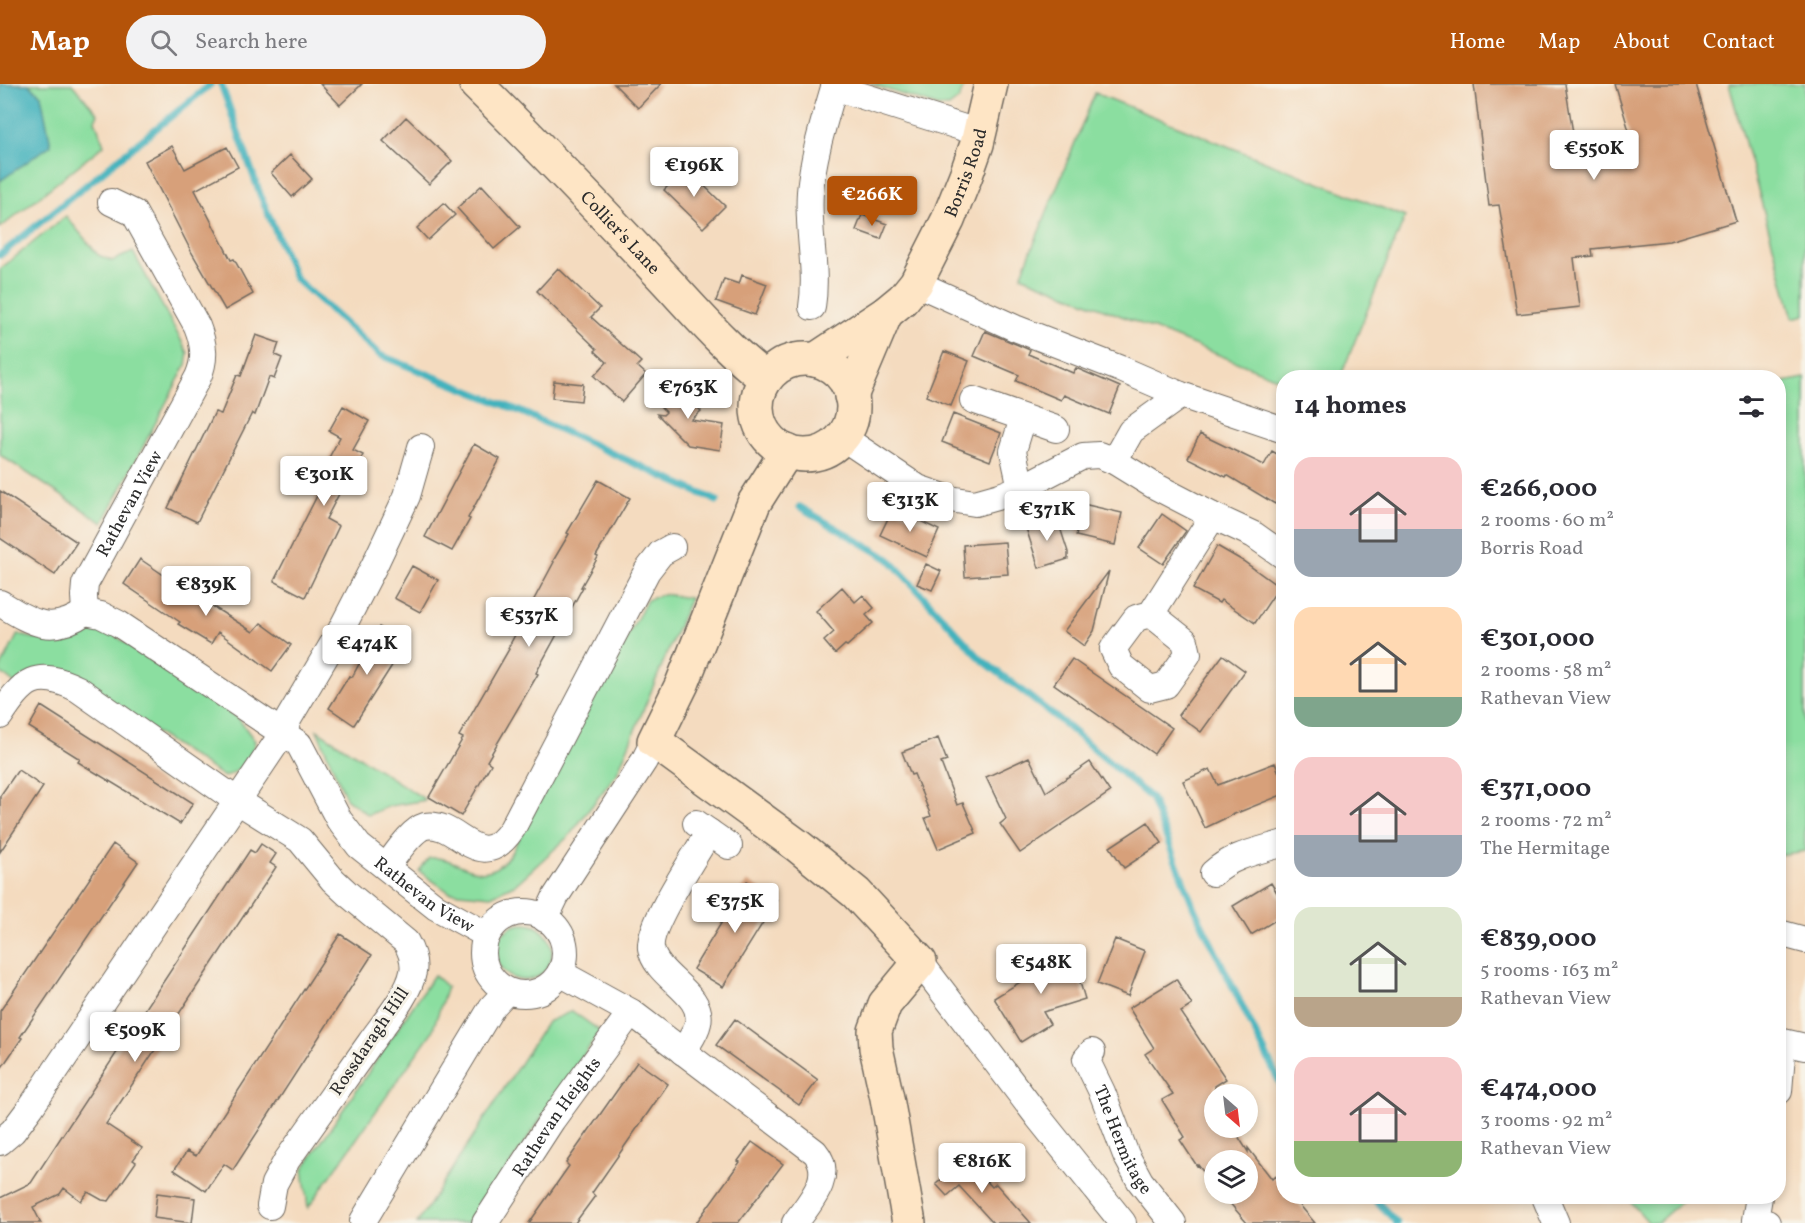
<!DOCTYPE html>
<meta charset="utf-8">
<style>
body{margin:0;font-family:Vollkorn,serif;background:#f2f2f3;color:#2b2b33;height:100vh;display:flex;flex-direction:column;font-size:22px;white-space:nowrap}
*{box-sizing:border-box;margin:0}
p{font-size:20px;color:#7c7c81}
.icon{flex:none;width:33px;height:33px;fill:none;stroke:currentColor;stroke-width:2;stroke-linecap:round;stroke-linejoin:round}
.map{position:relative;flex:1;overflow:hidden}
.sheet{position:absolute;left:1276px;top:286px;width:510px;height:834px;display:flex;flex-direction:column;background:#fff;border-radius:24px;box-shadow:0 3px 9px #0003}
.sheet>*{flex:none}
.needle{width:39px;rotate:152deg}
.controls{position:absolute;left:1204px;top:1000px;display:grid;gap:12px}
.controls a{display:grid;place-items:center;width:54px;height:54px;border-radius:50%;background:#fff;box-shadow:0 3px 9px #0003;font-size:30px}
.price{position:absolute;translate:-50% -51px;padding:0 14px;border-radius:6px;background:#fff;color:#222;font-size:20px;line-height:39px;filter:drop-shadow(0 2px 3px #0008)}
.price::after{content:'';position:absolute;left:50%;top:36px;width:18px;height:14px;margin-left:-9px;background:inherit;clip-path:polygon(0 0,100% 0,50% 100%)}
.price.current{background:#b45309;color:#fff}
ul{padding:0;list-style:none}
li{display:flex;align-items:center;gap:18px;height:150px;padding:0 18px}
li span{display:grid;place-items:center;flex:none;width:168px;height:120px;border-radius:18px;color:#555}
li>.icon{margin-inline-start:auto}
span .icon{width:72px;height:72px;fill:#fffc;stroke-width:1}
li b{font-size:26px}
h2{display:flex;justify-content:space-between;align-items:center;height:72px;padding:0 18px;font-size:26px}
header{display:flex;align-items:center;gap:36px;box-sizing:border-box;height:84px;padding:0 30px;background:#b45309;color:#fff}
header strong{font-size:28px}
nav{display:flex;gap:33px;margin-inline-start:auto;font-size:21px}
.search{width:420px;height:54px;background:#f2f2f3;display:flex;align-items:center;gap:15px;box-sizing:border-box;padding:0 21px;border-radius:33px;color:#7c7c81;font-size:22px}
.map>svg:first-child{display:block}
.green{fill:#8bdea0;stroke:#5b8466;stroke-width:1.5}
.water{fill:#43b2bd;stroke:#376e74;stroke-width:1.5}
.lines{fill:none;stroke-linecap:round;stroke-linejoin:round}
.stream{stroke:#43b2bd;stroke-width:7}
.building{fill:#d7a07a}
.street-casing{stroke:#71695f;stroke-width:28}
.secondary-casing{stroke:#71695f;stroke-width:36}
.street{stroke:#fff;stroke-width:26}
.secondary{stroke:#fee5c5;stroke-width:33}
.labels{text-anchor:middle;stroke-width:6;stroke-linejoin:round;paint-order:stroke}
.street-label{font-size:18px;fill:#2b2b2b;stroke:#f7f3e8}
</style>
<header>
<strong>Map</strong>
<div class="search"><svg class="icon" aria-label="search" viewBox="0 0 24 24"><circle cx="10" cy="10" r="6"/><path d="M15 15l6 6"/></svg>Search here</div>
<nav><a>Home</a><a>Map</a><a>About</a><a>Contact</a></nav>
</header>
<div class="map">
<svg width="1805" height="1139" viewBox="0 0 1805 1139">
<rect width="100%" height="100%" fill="#f7f3e8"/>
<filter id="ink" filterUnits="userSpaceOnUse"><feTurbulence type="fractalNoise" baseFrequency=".0167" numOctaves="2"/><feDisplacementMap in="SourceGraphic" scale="12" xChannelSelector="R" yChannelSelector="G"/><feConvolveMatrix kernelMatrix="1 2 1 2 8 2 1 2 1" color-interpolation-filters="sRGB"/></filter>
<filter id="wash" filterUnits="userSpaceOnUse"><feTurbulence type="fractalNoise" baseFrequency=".008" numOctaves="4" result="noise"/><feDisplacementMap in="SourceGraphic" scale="24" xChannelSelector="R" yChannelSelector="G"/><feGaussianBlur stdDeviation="1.35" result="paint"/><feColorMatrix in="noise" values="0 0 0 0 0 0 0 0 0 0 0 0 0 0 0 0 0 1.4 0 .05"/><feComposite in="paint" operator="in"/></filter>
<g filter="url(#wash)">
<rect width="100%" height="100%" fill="#f4dbbf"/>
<path class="green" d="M 0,0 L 72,0 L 98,30 L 95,36 L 104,61 L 0,144 Z
M 870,0 L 965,0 L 959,15 L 949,23 L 940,23 Z
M 1729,0 L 1805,0 L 1805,231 L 1793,234 Z
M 1095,9 L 1405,133 L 1340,294 L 1284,294 L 1284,297 L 1021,192 Z
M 66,132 L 98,171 L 112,177 L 133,168 L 188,269 L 186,281 L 103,439 L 0,371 L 0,185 Z
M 1805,294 L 1805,767 L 1779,771 L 1779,299 Z
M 663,510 L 690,514 L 617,689 L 569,752 L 516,800 L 491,812 L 449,808 L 419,787 L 429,774 C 461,770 481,810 511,769 L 647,516 Z
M 93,537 L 238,634 L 255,657 C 252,674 241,687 224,693 L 70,593 L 15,600 L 0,588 L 0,585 L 18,550 C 44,560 71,553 93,537 Z
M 317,646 L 426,716 L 390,722 L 368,731 L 346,714 Z
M496 868a28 28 0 1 1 56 0a28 28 0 1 1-56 0Z
M 434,891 L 447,903 L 432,948 L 308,1124 L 303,1085 Z
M 572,927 L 600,947 L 471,1139 L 417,1139 L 547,938 Z
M 1626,1113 L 1684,1113 L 1685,1114 L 1657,1139 L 1649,1139 Z"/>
<path class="water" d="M 0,0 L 28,0 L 41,11 L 51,61 L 0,97 Z"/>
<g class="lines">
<path class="stream" d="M 221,0 L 260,110 L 295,194 L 380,271 L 517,326 L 717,417
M 0,171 L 211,0
M 800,423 L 889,475 L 981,575 L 1062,638 L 1151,714 L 1194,824 L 1284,1007
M 1373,1113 L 1397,1139"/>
</g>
<g id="blocks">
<path class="building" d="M 320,0 L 362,0 L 340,21 Z
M 614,0 L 661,0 L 638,24 Z
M 1474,0 L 1565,0 L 1575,61 L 1630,50 L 1615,0 L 1696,0 L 1736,137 L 1669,157 L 1592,165 L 1593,172 L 1574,174 L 1580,223 L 1517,230 L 1499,121 L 1489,122 Z
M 406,33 L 452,77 L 429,100 L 383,57 Z
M 172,62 L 185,85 L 227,63 L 238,83 L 195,106 L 231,176 L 234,175 L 253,210 L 225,226 L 192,169 L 145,77 Z
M 290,71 L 312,95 L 292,113 L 271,89 Z
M 686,84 L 725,122 L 703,144 L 664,106 Z
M 482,101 L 520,143 L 494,165 L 457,124 Z
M 444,119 L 455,131 L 428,156 L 417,144 Z
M 862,131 L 887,140 L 881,155 L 856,146 Z
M 558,184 L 600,224 L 591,233 L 641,278 L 637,282 L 646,290 L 622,318 L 594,292 L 607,278 L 595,267 L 597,265 L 537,207 Z
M 742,191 L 767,200 L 755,231 L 716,217 L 724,195 L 739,200 Z
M 985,247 L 1030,266 L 1028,270 L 1073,289 L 1076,284 L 1120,303 L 1109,330 L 1064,311 L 1061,316 L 1016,297 L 1019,291 L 974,272 Z
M 256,251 L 279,259 L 275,271 L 282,274 L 274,295 L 269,293 L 255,331 L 252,329 L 197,438 L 168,424 L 215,328 L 221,330 L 237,291 L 241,292 Z
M 944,267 L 969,277 L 951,322 L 926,312 Z
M 554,297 L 583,300 L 581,317 L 552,314 Z
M 667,300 L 673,305 L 676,302 L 701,327 L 691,336 L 724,341 L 720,366 L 688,361 L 657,330 L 663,331 L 666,328 L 652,314 Z
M 343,322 L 369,337 L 353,366 L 363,371 L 343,409 L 340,408 L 326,435 L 339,442 L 305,513 L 274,497 L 330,386 L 324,383 L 340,353 L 329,347 Z
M 953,330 L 1001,349 L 990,377 L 942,358 Z
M 1200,350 L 1264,381 L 1272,367 L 1284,374 L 1284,404 L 1275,420 L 1227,391 L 1226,393 L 1188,374 Z
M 474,360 L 500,375 L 468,434 L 470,435 L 452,467 L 425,453 Z
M 598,396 L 630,414 L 596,472 L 598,473 L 581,503 L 583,503 L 536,589 L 538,590 L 487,677 L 491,680 L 461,732 L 429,713 L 463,654 L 459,652 L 509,565 L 508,564 L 554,478 L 553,477 L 569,450 L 567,449 Z
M 0,407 L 77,458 L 55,491 L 0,454 Z
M 1083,420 L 1122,429 L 1115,461 L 1076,452 Z
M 893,424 L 939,446 L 927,473 L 880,451 Z
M 1162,430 L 1186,447 L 1163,480 L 1139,464 Z
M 1056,431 L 1068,468 L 1068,475 L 1039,484 L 1025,441 Z
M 1005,458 L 1008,490 L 965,493 L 963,461 Z
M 1217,462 L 1243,477 L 1279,503 L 1255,539 L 1221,516 L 1219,519 L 1193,505 Z
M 140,475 L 168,494 L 164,501 L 190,515 L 193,510 L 196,512 L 253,548 L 261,539 L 291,561 L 272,587 L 218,548 L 211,560 L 178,540 L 180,538 L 124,500 Z
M 926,480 L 941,487 L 932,506 L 917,500 Z
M 412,482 L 438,496 L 420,528 L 394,514 Z
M 1109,487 L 1094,547 L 1084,562 L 1064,547 Z
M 842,503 L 855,518 L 863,511 L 874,524 L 866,531 L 873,539 L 847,562 L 845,561 L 835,570 L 824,557 L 834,548 L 816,527 Z
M 379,543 L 405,557 L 391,583 L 354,641 L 329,624 L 349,592 L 352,593 Z
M 1223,571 L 1245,587 L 1201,648 L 1178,631 Z
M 1072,575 L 1172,644 L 1154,670 L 1054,600 Z
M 41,622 L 193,719 L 180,740 L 78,678 L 80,675 L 29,643 Z
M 938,654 L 947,677 L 941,679 L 957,721 L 963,719 L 976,749 L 938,765 L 925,734 L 931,732 L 914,690 L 911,691 L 902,668 Z
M 1029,673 L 1046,708 L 1090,678 L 1110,708 L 1020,769 L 1000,740 L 1006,735 L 986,693 Z
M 1275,679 L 1284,701 L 1284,710 L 1232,731 L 1205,744 L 1183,697 L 1210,685 L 1218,701 Z
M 18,686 L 43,703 L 0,768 L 0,712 Z
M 1148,738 L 1162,759 L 1124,784 L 1110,763 Z
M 113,760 L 138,778 L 20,953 L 22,954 L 0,986 L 0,927 Z
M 261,760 L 276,770 L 270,779 L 276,783 L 106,1040 L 142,1064 L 133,1076 L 136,1078 L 109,1117 L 102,1116 L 88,1108 L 81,1117 L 64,1104 L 60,1110 L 33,1123 L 41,1139 L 0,1139 L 0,1114 L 31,1099 L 250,766 L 255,769 Z
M 747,797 L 777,816 L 723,903 L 693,885 Z
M 1271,799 L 1284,820 L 1284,831 L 1251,851 L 1233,822 Z
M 340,850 L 372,871 L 233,1086 L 224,1080 L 206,1107 L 174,1086 L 187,1067 L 196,1072 Z
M 1115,855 L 1145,867 L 1128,912 L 1097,900 Z
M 1070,865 L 1085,915 L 1043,928 L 1050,940 L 1021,958 L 994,914 L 1045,883 L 1042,874 Z
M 1176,895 L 1192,921 L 1181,928 L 1226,995 L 1215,1002 L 1215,1044 L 1233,1044 L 1248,1068 L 1248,1064 L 1272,1095 L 1275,1092 L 1284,1102 L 1284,1113 L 1293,1113 L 1315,1139 L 1247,1139 L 1222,1110 L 1248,1110 L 1248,1077 L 1215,1077 L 1215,1103 L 1198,1081 L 1197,1082 L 1180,1056 L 1185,1053 L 1162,1016 L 1173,1010 L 1145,970 L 1154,964 L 1129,924 Z
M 735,935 L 818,996 L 799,1021 L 716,961 Z
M 637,978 L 668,1000 L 592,1109 L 595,1112 L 575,1139 L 529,1139 L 569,1082 L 566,1079 Z
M 752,1058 L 783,1080 L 738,1139 L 696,1139 L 740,1078 L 738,1077 Z
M 966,1074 L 992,1103 L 996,1100 L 1031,1139 L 993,1139 L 959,1102 L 947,1112 L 936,1100 Z
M 157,1109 L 195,1114 L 192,1139 L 154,1134 Z"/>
</g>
</g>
<g filter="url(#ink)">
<use href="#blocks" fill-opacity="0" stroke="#71695f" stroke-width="1.5"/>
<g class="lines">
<defs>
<g id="street">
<path d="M 834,3 L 980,49"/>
<path d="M 916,199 L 1015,244 L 1121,285 L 1181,311 L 1284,346"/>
<path d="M 812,223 C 818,185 807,147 810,108 C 813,71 825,35 835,0"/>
<path d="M 973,316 L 1056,345"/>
<path d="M 842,353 L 918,404 L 950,415 L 975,419 L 1000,412 L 1021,404 L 1083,372 L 1099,371 L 1114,377 L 1153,401 L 1213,432 L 1254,451 L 1284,472"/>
<path d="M 1114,377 L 1131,347 L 1181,311"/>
<path d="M 1021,404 L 1013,367 L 1023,334"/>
<path d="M 0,519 C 31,538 51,552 85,528"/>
<path id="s1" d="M 85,528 L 101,531 L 119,540 L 299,660 L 339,736 L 359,762 L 436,823 L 487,851"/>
<path id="s2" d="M 85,528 L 84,512 L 85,500 L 198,293 C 206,275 204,260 197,242 L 134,129 L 111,118"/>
<path d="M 1151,530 L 1185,557 L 1188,570 L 1166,601 L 1150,605 L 1121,582 L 1113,565 L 1136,534 L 1151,530 L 1213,432"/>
<path d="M 0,632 C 23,596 36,584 78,605 L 236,716 L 300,756 L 333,796 L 348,810 L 406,858 C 411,867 415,878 413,888 C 409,911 383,940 370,959 C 342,998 315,1037 287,1076 L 274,1100 L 270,1122"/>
<path d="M 696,739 L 729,762"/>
<path d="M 386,783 C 395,772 411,746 425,742 C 458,735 479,794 512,745 L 647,487 L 661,469 L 672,463"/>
<path d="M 1213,789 C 1232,771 1259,767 1284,759"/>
<circle cx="524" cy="869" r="41"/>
<path d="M 545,835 L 556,812 L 644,677 L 654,657"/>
<path d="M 1779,849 L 1805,856"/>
<path d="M 920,878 L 1038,1033 L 1123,1139"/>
<path d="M 560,889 L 631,928 L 815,1068 C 835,1092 810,1118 795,1139"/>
<path d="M 1779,957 L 1783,958 L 1779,1007"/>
<path d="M 1783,958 L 1805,963"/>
<path d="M 683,968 C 688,959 696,949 698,939 C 705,909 655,893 651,864 C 648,841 696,771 709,748"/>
<path id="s3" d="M 1092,968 L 1086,975 L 1102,1008 L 1126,1071 L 1140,1097 L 1173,1139"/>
<path d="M 0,1058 L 13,1047 L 31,1023 L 283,649 L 289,634 L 341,546 L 374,482 L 407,412 L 421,363"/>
<path d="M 1545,1113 L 1556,1139"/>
<path d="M 1759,1113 L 1755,1136 L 1767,1139"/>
<path d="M 363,1137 L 492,923 L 507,907"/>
<path id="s4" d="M 485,1139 L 552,1036 L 631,928"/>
</g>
<g id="secondary">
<path id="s5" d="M 476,0 C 538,61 599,125 658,188 C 693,225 725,264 766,295"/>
<circle cx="805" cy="323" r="48"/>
<path id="s6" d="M 815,276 L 886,229 L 903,215 L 916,199 L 948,136 L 966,91 L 977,60 L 991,0"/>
<path d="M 851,312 L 886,229"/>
<path d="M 787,367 L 754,419 L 682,600 L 654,657 L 798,762 L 856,809 L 920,878 L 885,920 L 875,947 L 876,964 L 887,1014 L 909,1139"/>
</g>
</defs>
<use href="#street" class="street-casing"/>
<use href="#secondary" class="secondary-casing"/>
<use href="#street" class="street"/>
<use href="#secondary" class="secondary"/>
</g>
</g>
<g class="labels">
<g class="street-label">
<text dy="6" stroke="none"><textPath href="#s6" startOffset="249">Borris Road</textPath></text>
<text dy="6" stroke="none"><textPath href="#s5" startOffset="207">Collier's Lane</textPath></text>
<text dy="6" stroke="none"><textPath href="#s2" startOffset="120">Rathevan View</textPath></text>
<text dy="6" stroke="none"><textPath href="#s1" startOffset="453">Rathevan View</textPath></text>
<text transform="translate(369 957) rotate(-56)" y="6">Rossdaragh Hill</text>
<text dy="6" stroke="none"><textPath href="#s4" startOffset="128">Rathevan Heights</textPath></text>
<text dy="6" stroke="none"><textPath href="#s3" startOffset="98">The Hermitage</textPath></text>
</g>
</g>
</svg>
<div class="controls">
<a><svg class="needle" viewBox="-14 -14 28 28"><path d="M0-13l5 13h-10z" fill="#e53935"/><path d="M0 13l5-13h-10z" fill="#7c7c81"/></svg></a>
<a><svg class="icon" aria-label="layers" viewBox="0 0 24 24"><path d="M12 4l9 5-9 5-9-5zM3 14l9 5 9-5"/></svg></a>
</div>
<b class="price" style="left:1594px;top:97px">€550K</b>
<b class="price" style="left:694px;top:114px">€196K</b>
<b class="price current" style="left:872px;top:143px">€266K</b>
<b class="price" style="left:688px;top:336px">€763K</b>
<b class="price" style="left:324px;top:423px">€301K</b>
<b class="price" style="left:910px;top:449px">€313K</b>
<b class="price" style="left:1047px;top:458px">€371K</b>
<b class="price" style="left:206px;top:533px">€839K</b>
<b class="price" style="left:529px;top:564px">€537K</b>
<b class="price" style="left:367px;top:592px">€474K</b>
<b class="price" style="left:735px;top:850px">€375K</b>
<b class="price" style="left:1041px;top:911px">€548K</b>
<b class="price" style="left:135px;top:979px">€509K</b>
<b class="price" style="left:982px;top:1110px">€816K</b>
<section class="sheet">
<h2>14 homes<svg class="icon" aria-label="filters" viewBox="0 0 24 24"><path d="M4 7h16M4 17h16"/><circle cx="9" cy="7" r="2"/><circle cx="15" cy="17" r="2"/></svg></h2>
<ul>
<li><span style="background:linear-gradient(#f6c9c9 60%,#9aa5b1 0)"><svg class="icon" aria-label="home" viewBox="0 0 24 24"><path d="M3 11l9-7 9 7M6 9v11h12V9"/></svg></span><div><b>€266,000</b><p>2 rooms · 60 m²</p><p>Borris Road</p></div></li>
<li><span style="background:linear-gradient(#ffd9b3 75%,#7fa58c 0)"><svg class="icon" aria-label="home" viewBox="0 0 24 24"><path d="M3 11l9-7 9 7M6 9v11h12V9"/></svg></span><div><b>€301,000</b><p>2 rooms · 58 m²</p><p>Rathevan View</p></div></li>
<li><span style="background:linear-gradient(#f6c9c9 65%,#9aa5b1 0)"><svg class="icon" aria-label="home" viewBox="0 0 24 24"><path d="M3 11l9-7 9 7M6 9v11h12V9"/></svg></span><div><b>€371,000</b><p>2 rooms · 72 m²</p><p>The Hermitage</p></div></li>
<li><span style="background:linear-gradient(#dfe7d0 75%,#b9a48a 0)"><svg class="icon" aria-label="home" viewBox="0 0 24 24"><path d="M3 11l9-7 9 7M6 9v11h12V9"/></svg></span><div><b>€839,000</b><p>5 rooms · 163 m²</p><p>Rathevan View</p></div></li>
<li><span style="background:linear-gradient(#f6c9c9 70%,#8fb573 0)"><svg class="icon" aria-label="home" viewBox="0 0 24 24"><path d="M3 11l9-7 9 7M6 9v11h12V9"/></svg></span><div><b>€474,000</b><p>3 rooms · 92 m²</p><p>Rathevan View</p></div></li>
</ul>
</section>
</div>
